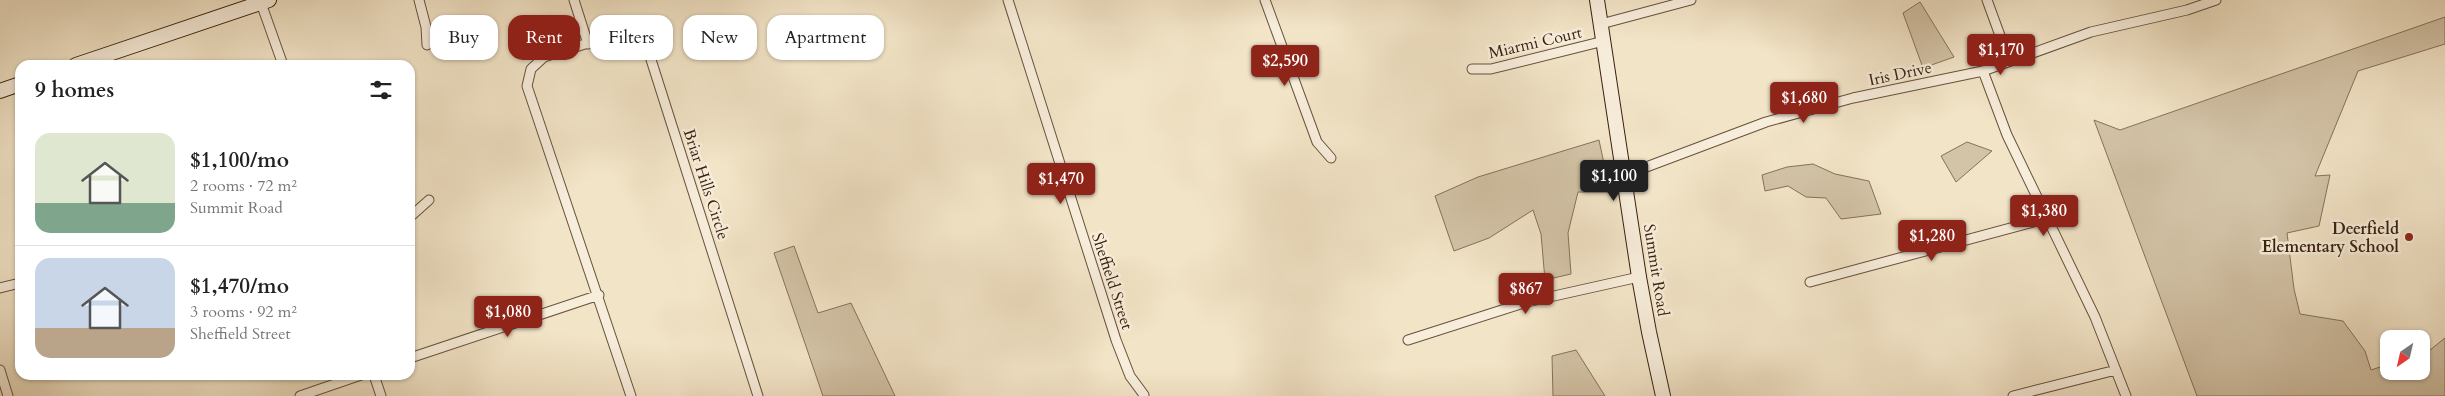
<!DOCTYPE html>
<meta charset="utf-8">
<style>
body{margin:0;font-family:Cardo,serif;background:#f2f2f2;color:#222;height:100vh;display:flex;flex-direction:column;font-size:19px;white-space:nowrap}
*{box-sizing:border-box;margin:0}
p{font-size:16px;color:#767676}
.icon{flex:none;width:28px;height:28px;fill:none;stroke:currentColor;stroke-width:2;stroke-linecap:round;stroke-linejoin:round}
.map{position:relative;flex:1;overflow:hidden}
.details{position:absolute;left:15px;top:60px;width:400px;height:320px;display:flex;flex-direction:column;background:#fff;border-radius:15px;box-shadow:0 1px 4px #0004}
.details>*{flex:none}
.guide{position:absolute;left:430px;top:15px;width:475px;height:45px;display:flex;gap:10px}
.needle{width:32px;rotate:214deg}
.tools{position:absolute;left:2380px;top:330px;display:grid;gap:10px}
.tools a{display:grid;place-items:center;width:50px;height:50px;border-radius:10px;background:#fff;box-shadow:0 1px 4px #0004;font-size:25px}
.price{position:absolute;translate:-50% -42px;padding:0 11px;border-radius:5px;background:#8f2418;color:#fff;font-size:16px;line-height:32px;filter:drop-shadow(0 1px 2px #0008)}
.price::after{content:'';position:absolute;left:50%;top:30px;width:15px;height:11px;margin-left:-8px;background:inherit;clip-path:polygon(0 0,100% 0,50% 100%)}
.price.on{background:#222;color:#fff}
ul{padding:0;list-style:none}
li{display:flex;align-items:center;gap:15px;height:125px;padding:0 20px}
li+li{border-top:1px solid #e0e0e0}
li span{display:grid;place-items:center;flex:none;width:140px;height:100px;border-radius:15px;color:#555}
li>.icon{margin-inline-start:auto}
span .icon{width:60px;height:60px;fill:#fffc;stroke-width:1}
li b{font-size:21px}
h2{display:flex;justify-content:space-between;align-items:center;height:60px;padding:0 20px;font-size:21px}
.tag{padding:0 18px;border-radius:15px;background:#fff;box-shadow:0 1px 4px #0004;font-size:18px;line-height:45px}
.tag.on{background:#8f2418;color:#fff}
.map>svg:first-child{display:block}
.green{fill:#d3c3a7;stroke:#86725a}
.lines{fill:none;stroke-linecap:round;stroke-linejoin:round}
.street-casing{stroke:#67513b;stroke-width:11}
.secondary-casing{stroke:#39200c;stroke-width:16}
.street{stroke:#f7eddb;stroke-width:9}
.secondary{stroke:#f7eddb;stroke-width:14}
.poi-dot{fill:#8f2418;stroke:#f7eddb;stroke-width:2}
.labels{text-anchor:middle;stroke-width:5;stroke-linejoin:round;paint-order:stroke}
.street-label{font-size:16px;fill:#39200c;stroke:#f7eddb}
.poi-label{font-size:16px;font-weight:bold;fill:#39200c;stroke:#f7eddb;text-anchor:end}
</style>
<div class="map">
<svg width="2445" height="396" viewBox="0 0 2445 396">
<rect width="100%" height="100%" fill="#f2e4c7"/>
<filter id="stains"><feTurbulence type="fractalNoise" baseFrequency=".004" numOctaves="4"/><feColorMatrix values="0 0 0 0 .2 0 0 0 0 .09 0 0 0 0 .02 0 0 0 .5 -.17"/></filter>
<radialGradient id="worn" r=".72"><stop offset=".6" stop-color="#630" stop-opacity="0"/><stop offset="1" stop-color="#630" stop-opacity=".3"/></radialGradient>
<path class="green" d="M 1920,2 L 1954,57 L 1923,68 L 1903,13 Z
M 2445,17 L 2445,44 L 2358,71 L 2315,176 L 2330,175 L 2319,226 L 2287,233 L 2294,289 L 2300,314 L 2343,321 L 2365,351 L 2371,370 L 2389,364 L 2389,371 L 2421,371 L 2421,353 L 2430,350 L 2445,338 L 2445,396 L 2197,396 L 2094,120 L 2120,130 Z
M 1599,140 L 1610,192 L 1578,192 L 1568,233 L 1571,274 L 1545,280 L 1541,234 L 1533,210 L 1489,238 L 1454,251 L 1435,196 L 1478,177 Z
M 1967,142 L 1992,151 L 1956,182 L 1941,156 Z
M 1813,164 L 1835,174 L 1869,181 L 1881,214 L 1841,219 L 1826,198 L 1806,197 L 1788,186 L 1765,191 L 1762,175 L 1787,167 Z
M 794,246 L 818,313 L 851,303 L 895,396 L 823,396 L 774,253 Z
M 1576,350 L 1605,396 L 1553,396 L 1552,356 Z"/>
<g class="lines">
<defs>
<path id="street" d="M 419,0 L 426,27 L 427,45
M 574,0 L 588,44
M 1008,0 L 1116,340 L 1130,376 L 1144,395
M 1265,0 L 1317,142 L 1331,158
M 1987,0 L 2009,60
M 261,3 L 283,65
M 1601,24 L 1691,0
M 1472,69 L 1491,69 L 1604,41
M 1983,71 L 2007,135 L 2095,317 L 2126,396
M 1625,175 L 1766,122 L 1853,98 L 1983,71 L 2091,32 L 2187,10 L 2216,0
M 410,217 L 429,200
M 1810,282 L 2048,218
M 0,288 L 20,283
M 1408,340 L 1527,302 L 1639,277
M 410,358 L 599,295
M 0,370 L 8,396
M 374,375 L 381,396
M 300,396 L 361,375
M 631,396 L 527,86 L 531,69 L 544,57 L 626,31 L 639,36 L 647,47 L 758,396
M 2013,396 L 2116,370"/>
<path id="secondary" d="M 1597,0 L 1639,277 L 1649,332 L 1663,396
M 76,65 L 269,0
M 0,91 L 20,84"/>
</defs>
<use href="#street" class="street-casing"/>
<use href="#secondary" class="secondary-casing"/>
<use href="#street" class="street"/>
<use href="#secondary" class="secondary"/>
</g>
<circle class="poi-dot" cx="2409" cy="237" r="5"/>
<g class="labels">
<g class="street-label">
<text transform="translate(1535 42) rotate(-13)" y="6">Miarmi Court</text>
<text transform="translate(1900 73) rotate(-12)" y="6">Iris Drive</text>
<text transform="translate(707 184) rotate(72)" y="6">Briar Hills Circle</text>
<text transform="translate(1657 270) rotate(81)" y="6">Summit Road</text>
<text transform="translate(1113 281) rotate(72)" y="6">Sheffield Street</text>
</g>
<g class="poi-label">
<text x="2399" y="234">Deerfield<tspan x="2399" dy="18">Elementary School</tspan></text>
</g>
</g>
<rect width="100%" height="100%" filter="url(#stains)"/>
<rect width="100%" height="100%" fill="url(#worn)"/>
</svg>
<div class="tools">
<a><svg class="needle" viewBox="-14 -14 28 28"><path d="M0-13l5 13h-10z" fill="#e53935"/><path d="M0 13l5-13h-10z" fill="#767676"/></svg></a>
</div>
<b class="price" style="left:2001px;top:76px">$1,170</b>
<b class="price" style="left:1285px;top:87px">$2,590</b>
<b class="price" style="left:1804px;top:124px">$1,680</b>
<b class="price on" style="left:1614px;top:202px">$1,100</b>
<b class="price" style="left:1061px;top:205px">$1,470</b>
<b class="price" style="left:2044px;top:237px">$1,380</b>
<b class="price" style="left:1932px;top:262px">$1,280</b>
<b class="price" style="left:1526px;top:315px">$867</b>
<b class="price" style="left:508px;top:338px">$1,080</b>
<div class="guide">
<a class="tag">Buy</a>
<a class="tag on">Rent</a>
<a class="tag">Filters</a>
<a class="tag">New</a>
<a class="tag">Apartment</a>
</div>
<section class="details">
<h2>9 homes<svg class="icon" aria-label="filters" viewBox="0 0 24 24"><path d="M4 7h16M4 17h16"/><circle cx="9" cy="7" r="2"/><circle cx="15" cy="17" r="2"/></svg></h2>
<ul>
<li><span style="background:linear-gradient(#dfe7d0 70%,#7fa58c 0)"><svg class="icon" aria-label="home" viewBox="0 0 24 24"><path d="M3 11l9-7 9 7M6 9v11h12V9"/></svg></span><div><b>$1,100/mo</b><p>2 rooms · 72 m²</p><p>Summit Road</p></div></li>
<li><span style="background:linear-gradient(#c9d6e8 70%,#b9a48a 0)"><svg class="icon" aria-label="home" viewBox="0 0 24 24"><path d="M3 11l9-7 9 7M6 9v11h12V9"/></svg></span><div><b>$1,470/mo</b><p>3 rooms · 92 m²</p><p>Sheffield Street</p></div></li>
</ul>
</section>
</div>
